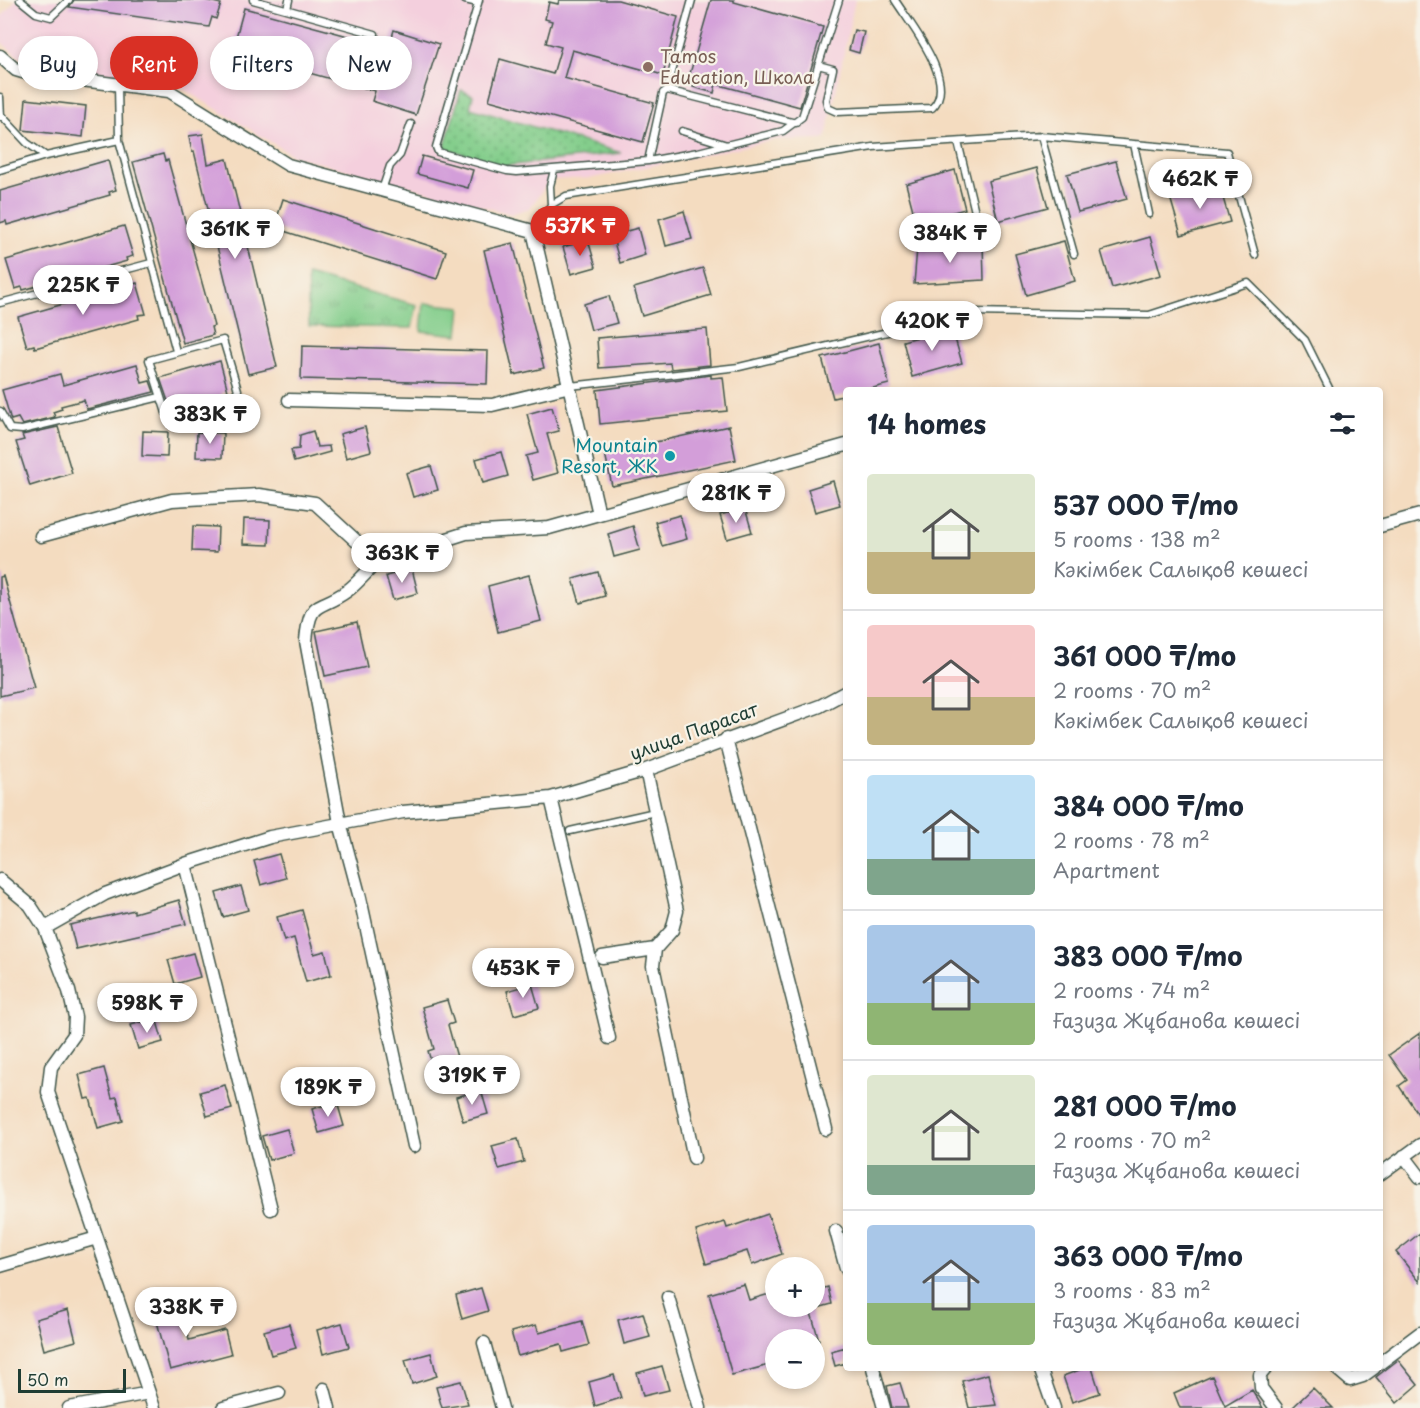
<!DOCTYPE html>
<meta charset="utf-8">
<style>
body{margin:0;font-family:"Playpen Sans",sans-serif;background:#f6f6f7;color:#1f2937;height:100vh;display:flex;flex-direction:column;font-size:22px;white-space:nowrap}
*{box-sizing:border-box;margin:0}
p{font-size:20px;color:#747a83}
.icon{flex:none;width:33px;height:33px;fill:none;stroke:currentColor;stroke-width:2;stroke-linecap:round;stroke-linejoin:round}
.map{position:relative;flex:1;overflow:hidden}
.details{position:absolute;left:843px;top:387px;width:540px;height:984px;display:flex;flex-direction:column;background:#fff;border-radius:6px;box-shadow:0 3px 9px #0003}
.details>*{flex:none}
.top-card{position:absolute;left:18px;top:36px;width:570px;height:54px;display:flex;gap:12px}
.buttons{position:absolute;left:765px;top:1257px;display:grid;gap:12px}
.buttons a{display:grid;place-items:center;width:60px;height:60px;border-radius:50%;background:#fff;box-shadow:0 3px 9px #0003;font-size:30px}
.scale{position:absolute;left:18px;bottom:15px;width:108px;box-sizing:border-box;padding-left:6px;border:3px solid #1f3d34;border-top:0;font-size:16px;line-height:21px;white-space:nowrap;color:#1f3d34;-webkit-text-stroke:4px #f7f3e8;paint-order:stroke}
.price{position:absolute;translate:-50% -51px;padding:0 14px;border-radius:21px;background:#fff;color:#222;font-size:20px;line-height:39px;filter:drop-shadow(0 2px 3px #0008)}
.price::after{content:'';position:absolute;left:50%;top:36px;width:18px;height:14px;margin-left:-9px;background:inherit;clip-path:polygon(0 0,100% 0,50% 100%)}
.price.selected{background:#d93025;color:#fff}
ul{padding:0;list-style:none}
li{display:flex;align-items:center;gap:18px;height:150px;padding:0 24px}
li+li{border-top:2px solid #e0e1e3}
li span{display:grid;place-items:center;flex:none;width:168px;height:120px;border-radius:6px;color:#555}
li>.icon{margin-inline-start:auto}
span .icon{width:72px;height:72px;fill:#fffc;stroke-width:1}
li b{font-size:26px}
h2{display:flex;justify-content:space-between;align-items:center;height:72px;padding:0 24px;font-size:26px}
.pill{padding:0 21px;border-radius:27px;background:#fff;box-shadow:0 3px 9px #0003;font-size:21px;line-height:54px}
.pill.selected{background:#d93025;color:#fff}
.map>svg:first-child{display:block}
.built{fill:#f4cfdd}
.grass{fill:url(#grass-dots);stroke:#528660;stroke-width:1.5}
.park{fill:url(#park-tufts);stroke:#528660;stroke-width:1.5}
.pitch{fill:#84ce8c;stroke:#528660;stroke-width:1.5}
.building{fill:#d39ed9}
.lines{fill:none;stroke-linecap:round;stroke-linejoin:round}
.service-casing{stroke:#3f5549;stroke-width:9}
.minor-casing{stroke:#3f5549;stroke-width:15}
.service{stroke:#fff;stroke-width:6}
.minor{stroke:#fff;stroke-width:12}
.education-dot{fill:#8d6e63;stroke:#f7f3e8;stroke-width:2}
.culture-dot{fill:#0f9aa8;stroke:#f7f3e8;stroke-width:2}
.labels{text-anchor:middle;stroke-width:4.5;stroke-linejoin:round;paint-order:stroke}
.education-label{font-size:18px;fill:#785e54;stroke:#f7f3e8;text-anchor:start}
.culture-label{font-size:18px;fill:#0d838f;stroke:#f7f3e8;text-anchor:end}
.street-label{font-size:18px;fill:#1f3d34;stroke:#f7f3e8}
</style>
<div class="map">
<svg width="1420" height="1408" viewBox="0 0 1420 1408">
<defs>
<pattern id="grass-dots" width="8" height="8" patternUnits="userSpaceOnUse" patternTransform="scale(1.5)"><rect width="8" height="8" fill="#84ce8c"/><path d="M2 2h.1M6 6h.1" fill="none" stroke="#6ba873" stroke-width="1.8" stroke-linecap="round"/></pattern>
<pattern id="park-tufts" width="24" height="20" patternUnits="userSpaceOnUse" patternTransform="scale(1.5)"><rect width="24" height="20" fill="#84ce8c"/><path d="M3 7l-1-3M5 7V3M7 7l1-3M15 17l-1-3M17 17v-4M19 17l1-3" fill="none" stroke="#6ba873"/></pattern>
</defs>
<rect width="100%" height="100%" fill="#f7f3e8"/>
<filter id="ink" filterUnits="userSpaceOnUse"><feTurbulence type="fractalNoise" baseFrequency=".0167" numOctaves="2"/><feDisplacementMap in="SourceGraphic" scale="12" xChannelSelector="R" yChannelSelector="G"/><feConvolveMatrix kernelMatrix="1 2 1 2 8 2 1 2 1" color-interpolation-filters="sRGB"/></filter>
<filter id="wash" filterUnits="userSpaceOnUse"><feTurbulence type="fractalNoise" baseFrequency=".008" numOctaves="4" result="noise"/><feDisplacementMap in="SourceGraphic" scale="24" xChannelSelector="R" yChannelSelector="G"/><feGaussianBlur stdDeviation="1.35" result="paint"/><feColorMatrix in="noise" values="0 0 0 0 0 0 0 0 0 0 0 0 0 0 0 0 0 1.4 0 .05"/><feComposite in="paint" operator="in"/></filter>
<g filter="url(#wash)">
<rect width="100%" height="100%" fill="#f4dcc0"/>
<path class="built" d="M 16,0 L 855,0 L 826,139 L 775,140 L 593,178 L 550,180 L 530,208 L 511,214 L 294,156 L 170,81 L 26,63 L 0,41 L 0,18 Z"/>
<path class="grass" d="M 461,90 L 473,95 L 470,108 L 621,153 L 504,166 L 444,148 Z"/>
<path class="park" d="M 307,275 L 417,305 L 412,328 L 309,326 Z"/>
<path class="pitch" d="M 424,303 L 461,307 L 458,335 L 421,331 Z"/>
<g id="blocks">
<path class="building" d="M 74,0 L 205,0 L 221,4 L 216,19 L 212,17 L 209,27 L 69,7 Z
M 559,0 L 618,0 L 678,17 L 663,75 L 572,50 L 564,78 L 654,103 L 643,142 L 489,100 L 500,59 L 553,74 L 561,47 L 546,43 L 552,21 L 545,19 L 549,2 L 558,4 Z
M 711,0 L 734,0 L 734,2 L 823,27 L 800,107 L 716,84 L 714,93 L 693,87 L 695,79 L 689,77 Z
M 244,8 L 389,47 L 394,30 L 439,44 L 416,115 L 372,101 L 375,91 L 232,52 Z
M 854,30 L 864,32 L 859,53 L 849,50 Z
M 26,99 L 86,106 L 83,137 L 23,130 Z
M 203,134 L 208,164 L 227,159 L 277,367 L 248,374 L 194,151 L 192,152 L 189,136 Z
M 163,154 L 165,161 L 168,160 L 214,326 L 211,327 L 213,335 L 183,343 L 133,162 Z
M 422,156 L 473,170 L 468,188 L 417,174 Z
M 108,160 L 116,190 L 109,192 L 110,195 L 7,225 L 6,221 L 0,223 L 0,191 Z
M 1116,161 L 1127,199 L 1078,212 L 1067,174 Z
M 1037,168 L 1048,207 L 998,221 L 988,181 Z
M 955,170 L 965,209 L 916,222 L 906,184 Z
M 1219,184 L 1230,222 L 1181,235 L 1170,197 Z
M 283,199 L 446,251 L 437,279 L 274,228 Z
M 684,211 L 692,239 L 666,246 L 659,219 Z
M 124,226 L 133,256 L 126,258 L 127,261 L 23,290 L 22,287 L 15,289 L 6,260 Z
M 638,228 L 645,255 L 620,263 L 612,235 Z
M 1150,237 L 1161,275 L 1112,288 L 1101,251 Z
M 588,240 L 596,267 L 571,274 L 563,247 Z
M 1064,241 L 1075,281 L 1026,295 L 1015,254 Z
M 983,242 L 984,280 L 914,284 L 917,248 Z
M 513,243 L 544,368 L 514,375 L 484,250 Z
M 703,268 L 711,295 L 642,316 L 634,288 Z
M 137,283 L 146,314 L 138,315 L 139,319 L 35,348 L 34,345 L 27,347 L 18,317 Z
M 609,296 L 617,323 L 591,330 L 584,304 Z
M 952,328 L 962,363 L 912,377 L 903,341 Z
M 707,329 L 710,365 L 671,369 L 670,363 L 599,368 L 597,338 Z
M 879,343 L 889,384 L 865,390 L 846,390 L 846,395 L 833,398 L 822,358 Z
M 302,346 L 488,351 L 487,384 L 301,379 Z
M 220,361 L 228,391 L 221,393 L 222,396 L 207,400 L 178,408 L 177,405 L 170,407 L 160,378 Z
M 137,364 L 142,383 L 150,381 L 154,392 L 87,409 L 84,400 L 61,406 L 62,409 L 53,412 L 55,417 L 22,425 L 18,418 L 11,420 L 10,417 L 2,390 L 60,374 L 63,385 Z
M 711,375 L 711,378 L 723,377 L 727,411 L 600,424 L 597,390 Z
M 552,407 L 559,431 L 547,434 L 558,473 L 533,480 L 526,456 L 538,453 L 527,414 Z
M 729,426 L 736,460 L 612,486 L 605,453 Z
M 58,427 L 72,473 L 30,486 L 16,442 L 24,440 L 22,435 Z
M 365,427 L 371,451 L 346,458 L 340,434 Z
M 143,431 L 168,432 L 167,457 L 142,456 Z
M 313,431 L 317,447 L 329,446 L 330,452 L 294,462 L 291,450 L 299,449 L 300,435 Z
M 197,432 L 223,433 L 222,458 L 196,457 Z
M 501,452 L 508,476 L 483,483 L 476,459 Z
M 431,466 L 438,490 L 413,497 L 406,473 Z
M 833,481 L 840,505 L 815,512 L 808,489 Z
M 745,508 L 752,532 L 727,539 L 720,515 Z
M 680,515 L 687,539 L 662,546 L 655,522 Z
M 244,519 L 270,520 L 269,545 L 243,544 Z
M 193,526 L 218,527 L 217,552 L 192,551 Z
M 633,526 L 640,550 L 614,557 L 608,534 Z
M 412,569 L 418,593 L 393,600 L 386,576 Z
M 598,572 L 605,596 L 580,603 L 573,579 Z
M 529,575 L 541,621 L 498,632 L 488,586 Z
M 3,576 L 34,688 L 0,696 L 0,577 Z
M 357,622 L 367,667 L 325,676 L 316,631 Z
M 279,854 L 286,878 L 261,885 L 254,861 Z
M 241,886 L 248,910 L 223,917 L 216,893 Z
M 179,900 L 186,924 L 76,949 L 70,925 L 134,910 L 134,913 Z
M 302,910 L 314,954 L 325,951 L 331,975 L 306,982 L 294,938 L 284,941 L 277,917 Z
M 193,953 L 200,977 L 175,984 L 168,960 Z
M 532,984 L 539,1008 L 514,1015 L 507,991 Z
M 447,1000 L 454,1023 L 448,1025 L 460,1068 L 435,1075 L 428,1051 L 434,1049 L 422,1007 Z
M 156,1018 L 163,1042 L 138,1049 L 131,1025 Z
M 1420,1033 L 1420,1117 L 1399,1086 L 1407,1080 L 1389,1055 Z
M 104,1068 L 112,1098 L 117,1097 L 123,1121 L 98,1128 L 90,1098 L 85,1099 L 79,1075 Z
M 225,1085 L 232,1109 L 207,1116 L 200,1092 Z
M 481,1090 L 488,1114 L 463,1121 L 456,1097 Z
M 337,1102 L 344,1126 L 319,1133 L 312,1109 Z
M 287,1129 L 294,1153 L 269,1160 L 262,1136 Z
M 518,1139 L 524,1162 L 499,1169 L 492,1146 Z
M 768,1214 L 782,1254 L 752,1265 L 747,1251 L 706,1264 L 696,1231 L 725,1222 L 727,1228 Z
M 1420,1233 L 1420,1282 L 1396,1252 Z
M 744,1284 L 749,1300 L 776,1292 L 776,1306 L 809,1306 L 819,1340 L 776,1340 L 776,1363 L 732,1375 L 709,1294 Z
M 828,1287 L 832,1304 L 814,1309 L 814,1291 Z
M 481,1288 L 488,1311 L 462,1319 L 456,1295 Z
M 177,1296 L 189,1340 L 225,1330 L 231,1354 L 170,1370 L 152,1303 Z
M 68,1310 L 76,1341 L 44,1350 L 36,1319 Z
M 643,1313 L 650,1337 L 624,1344 L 618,1320 Z
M 582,1321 L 589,1345 L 563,1352 L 561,1344 L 518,1356 L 511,1332 L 536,1325 L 539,1333 Z
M 342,1323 L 349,1347 L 323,1354 L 317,1330 Z
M 289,1324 L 296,1348 L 271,1355 L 264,1331 Z
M 846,1347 L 846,1363 L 835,1366 L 831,1351 Z
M 431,1353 L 437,1376 L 412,1384 L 405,1360 Z
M 1398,1360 L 1418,1385 L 1397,1403 L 1376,1377 Z
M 662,1366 L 669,1390 L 643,1396 L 637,1373 Z
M 1085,1368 L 1092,1368 L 1100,1393 L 1072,1402 L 1063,1376 Z
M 988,1374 L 996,1405 L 969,1408 L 962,1381 Z
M 614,1375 L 621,1398 L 595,1406 L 589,1382 Z
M 1212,1376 L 1225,1406 L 1252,1390 L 1263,1408 L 1180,1408 L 1174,1393 Z
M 461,1381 L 468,1404 L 442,1408 L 436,1387 Z
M 900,1383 L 908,1408 L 892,1408 L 887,1386 Z
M 1313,1388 L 1333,1408 L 1292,1408 Z"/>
</g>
</g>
<g filter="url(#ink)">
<use href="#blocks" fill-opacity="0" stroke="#3f5549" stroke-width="1.5"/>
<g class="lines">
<defs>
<path id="service" d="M 20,0 L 36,13 L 51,17 L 69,0
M 253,0 L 375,34
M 465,0 L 478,3
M 479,0 L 436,147 L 438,152 L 507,171 L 517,172 L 648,161 L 698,152 L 783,131 L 802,117 L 839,0
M 287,9 L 289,0
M 818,65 L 833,69 L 826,100 L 828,108 L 837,112 L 932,108 C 959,83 910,24 895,0
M 118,84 L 119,140 L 176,351
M 667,90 L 692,0
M 0,97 L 1,117
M 2,116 L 27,143 L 46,156
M 682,131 L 727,145
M 1041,136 L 1074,254
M 958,142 L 977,220
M 1134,144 L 1149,214
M 648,161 L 663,93 L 667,90 L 796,123
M 0,170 L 46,156 L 119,140
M 382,190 L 390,166 L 400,155 L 411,124
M 551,205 L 550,186 L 554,170
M 533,231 L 551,205 L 566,196 L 873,147 L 1041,136 L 1227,152 L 1255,255
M 0,303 L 151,263
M 223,340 L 238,390 L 227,404 L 180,415 L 166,413 L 149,360 Z
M 570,386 L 739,367 L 972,312 L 1149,315 L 1248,283 L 1305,340 L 1330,390
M 0,411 L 10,429 L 22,430 L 160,397
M 570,831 L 655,812"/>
<path id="minor" d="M 0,56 L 16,70 L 26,73 L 169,91 L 288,165 L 533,231 L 599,514
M 289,400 L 492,405 L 570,386
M 1380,526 L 1420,515
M 41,536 L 172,500 L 259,495 L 315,503 L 378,561 L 466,533 L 549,528 L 846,445
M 378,561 C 368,570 358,583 347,591 C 318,612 310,597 306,641 L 340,823 L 360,898 L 414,1146
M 726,739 L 826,1129
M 646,770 L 677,911 L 672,930 L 655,949 L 653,966 L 694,1158
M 551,798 L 609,1038
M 185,864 L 271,1209
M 0,880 L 30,905 L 45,928 L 69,991 L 75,1017 L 74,1035 L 51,1067 L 48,1092 L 149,1393 L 69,1408
M 45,928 L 105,894 L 185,864 L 270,837 L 403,812 L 551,798 L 646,770 L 820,706 L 846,692
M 602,957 L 655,949
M 1404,1156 L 1420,1177
M 1380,1174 L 1420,1145
M 836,1231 L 846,1268
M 0,1266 L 97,1238
M 668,1297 L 700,1408
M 484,1343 L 502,1408
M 1380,1363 L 1420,1333
M 873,1368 L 884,1408
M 1040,1368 L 1054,1408
M 1266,1368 L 1260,1375 L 1261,1388 L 1276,1408
M 1336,1368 L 1350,1380 L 1363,1376 L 1374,1368
M 324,1389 L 329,1408
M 149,1393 L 154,1408
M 223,1408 L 279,1393"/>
</defs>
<use href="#service" class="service-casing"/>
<use href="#minor" class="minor-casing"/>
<use href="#service" class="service"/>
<use href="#minor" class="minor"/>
</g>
</g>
<circle class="education-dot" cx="648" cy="67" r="6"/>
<circle class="culture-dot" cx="670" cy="456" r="6"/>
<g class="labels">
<g class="education-label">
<text x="660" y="63">Tamos<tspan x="660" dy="21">Education, Школа</tspan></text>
</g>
<g class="culture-label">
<text x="658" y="452">Mountain<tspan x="658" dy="21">Resort, ЖК</tspan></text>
</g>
<g class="street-label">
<text transform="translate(694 732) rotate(-20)" y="6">улица Парасат</text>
</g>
</g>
</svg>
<div class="buttons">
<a>+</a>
<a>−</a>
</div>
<div class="scale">50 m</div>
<b class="price" style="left:1200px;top:210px">462K ₸</b>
<b class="price selected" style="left:580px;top:257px">537K ₸</b>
<b class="price" style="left:235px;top:260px">361K ₸</b>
<b class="price" style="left:950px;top:264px">384K ₸</b>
<b class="price" style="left:83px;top:316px">225K ₸</b>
<b class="price" style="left:932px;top:352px">420K ₸</b>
<b class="price" style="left:210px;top:445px">383K ₸</b>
<b class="price" style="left:736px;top:524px">281K ₸</b>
<b class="price" style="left:402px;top:584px">363K ₸</b>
<b class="price" style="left:523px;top:999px">453K ₸</b>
<b class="price" style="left:147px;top:1034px">598K ₸</b>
<b class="price" style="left:472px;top:1106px">319K ₸</b>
<b class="price" style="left:328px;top:1118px">189K ₸</b>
<b class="price" style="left:186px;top:1338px">338K ₸</b>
<div class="top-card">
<a class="pill">Buy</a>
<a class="pill selected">Rent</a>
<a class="pill">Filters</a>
<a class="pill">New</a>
</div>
<section class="details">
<h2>14 homes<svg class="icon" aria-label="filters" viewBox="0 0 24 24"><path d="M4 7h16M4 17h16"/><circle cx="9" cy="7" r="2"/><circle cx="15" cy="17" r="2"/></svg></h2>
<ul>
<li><span style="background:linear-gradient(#dfe7d0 65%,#c2b280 0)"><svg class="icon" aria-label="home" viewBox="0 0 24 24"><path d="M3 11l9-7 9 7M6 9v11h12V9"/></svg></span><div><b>537 000 ₸/mo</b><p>5 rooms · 138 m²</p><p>Кәкімбек Салықов көшесі</p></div></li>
<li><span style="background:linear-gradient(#f6c9c9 60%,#c2b280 0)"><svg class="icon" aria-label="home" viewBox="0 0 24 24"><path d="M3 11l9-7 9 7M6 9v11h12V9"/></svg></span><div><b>361 000 ₸/mo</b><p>2 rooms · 70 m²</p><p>Кәкімбек Салықов көшесі</p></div></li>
<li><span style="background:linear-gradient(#bfe0f5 70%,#7fa58c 0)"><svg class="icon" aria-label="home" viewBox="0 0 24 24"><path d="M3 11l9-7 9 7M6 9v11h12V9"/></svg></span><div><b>384 000 ₸/mo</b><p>2 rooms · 78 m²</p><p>Apartment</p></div></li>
<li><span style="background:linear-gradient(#a9c7e8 65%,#8fb573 0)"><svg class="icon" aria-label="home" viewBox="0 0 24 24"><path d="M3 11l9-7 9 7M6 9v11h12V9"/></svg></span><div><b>383 000 ₸/mo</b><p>2 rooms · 74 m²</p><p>Ғазиза Жұбанова көшесі</p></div></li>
<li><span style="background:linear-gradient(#dfe7d0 75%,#7fa58c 0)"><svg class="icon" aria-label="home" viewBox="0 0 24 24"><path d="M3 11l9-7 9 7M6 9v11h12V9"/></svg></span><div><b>281 000 ₸/mo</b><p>2 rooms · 70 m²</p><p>Ғазиза Жұбанова көшесі</p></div></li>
<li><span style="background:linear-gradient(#a9c7e8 65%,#8fb573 0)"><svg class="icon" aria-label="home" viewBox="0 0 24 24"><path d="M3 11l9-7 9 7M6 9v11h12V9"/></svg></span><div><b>363 000 ₸/mo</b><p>3 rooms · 83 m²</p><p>Ғазиза Жұбанова көшесі</p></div></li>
</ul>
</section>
</div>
